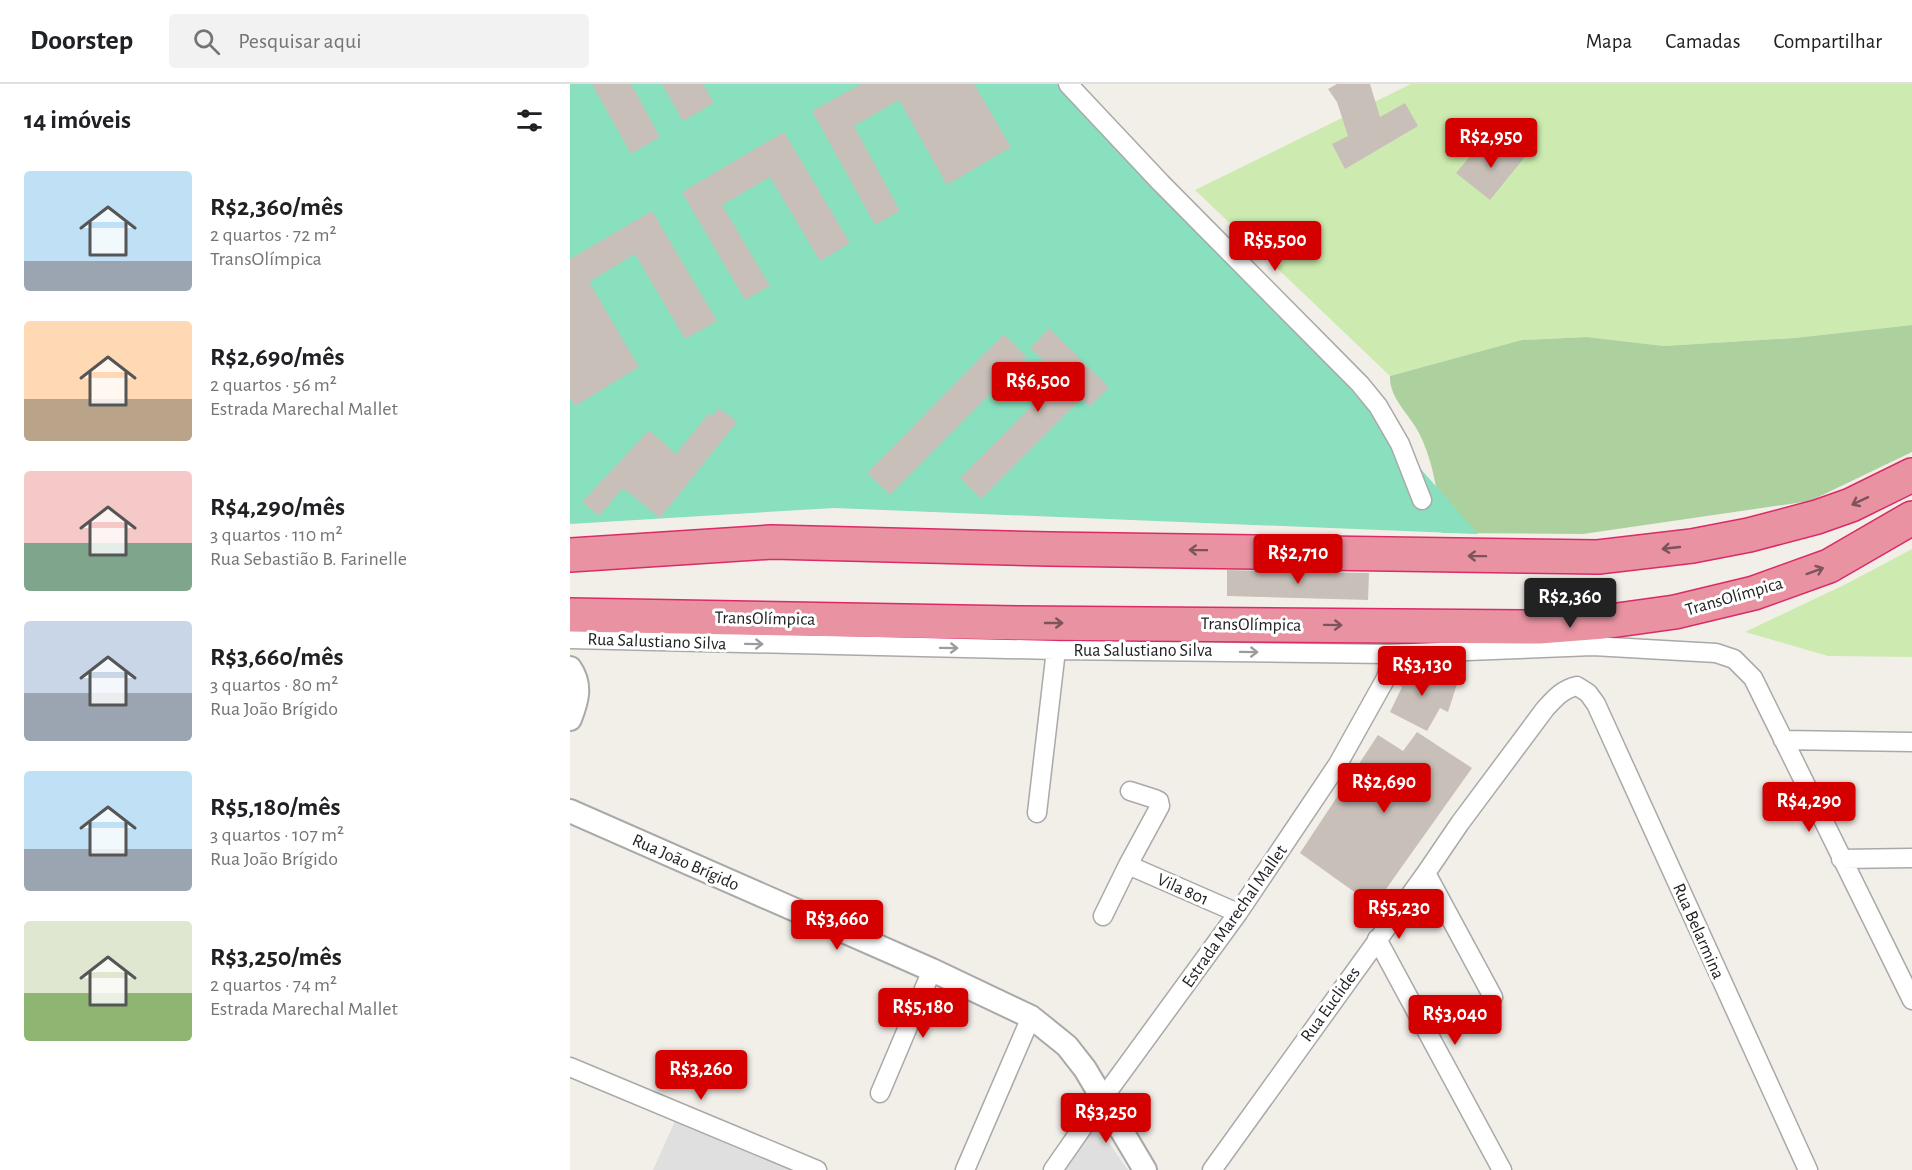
<!DOCTYPE html>
<html lang="pt">
<meta charset="utf-8">
<style>
body{margin:0;font-family:"Alegreya Sans",sans-serif;background:#f2f2f2;color:#202124;height:100vh;display:flex;flex-direction:column;font-size:22px;white-space:nowrap}
*{box-sizing:border-box;margin:0}
p{font-size:20px;color:#757577}
.icon{flex:none;width:33px;height:33px;fill:none;stroke:currentColor;stroke-width:2;stroke-linecap:round;stroke-linejoin:round}
.map{position:relative;flex:1;overflow:hidden}
.panel{display:flex;flex-direction:column;background:#fff;width:570px}
.panel>*{flex:none}
.price{position:absolute;translate:-50% -51px;padding:0 14px;border-radius:6px;background:#d40000;color:#fff;font-size:20px;line-height:39px;filter:drop-shadow(0 2px 3px #0008)}
.price::after{content:'';position:absolute;left:50%;top:36px;width:18px;height:14px;margin-left:-9px;background:inherit;clip-path:polygon(0 0,100% 0,50% 100%)}
.price.on{background:#222;color:#fff}
ul{padding:0;list-style:none}
li{display:flex;align-items:center;gap:18px;height:150px;padding:0 24px}
li span{display:grid;place-items:center;flex:none;width:168px;height:120px;border-radius:6px;color:#555}
li>.icon{margin-inline-start:auto}
span .icon{width:72px;height:72px;fill:#fffc;stroke-width:1}
li b{font-size:26px}
h2{display:flex;justify-content:space-between;align-items:center;height:72px;padding:0 24px;font-size:26px}
header{display:flex;align-items:center;gap:36px;box-sizing:border-box;height:84px;padding:0 30px;background:#fff;border-bottom:2px solid #e0e0e0}
header strong{font-size:28px}
nav{display:flex;gap:33px;margin-inline-start:auto;font-size:21px}
.search{width:420px;height:54px;background:#f2f2f2;display:flex;align-items:center;gap:15px;box-sizing:border-box;padding:0 21px;border-radius:6px;color:#757577;font-size:22px}
main{display:flex;flex:1;min-height:0}
.map>svg:first-child{display:block}
.residential{fill:#e0dfdf}
.grass{fill:#cdebb0}
.forest{fill:#add19e}
.pitch{fill:#88e0be}
.building{fill:#c7bfb8}
.lines{fill:none;stroke-linecap:round;stroke-linejoin:round}
.minor-casing{stroke:#a9a9a9;stroke-width:21}
.tertiary-casing{stroke:#a9a9a9;stroke-width:26}
.motorway-casing{stroke:#dc2a67;stroke-width:36}
.minor{stroke:#fff;stroke-width:18}
.tertiary{stroke:#fff;stroke-width:22}
.motorway{stroke:#e892a2;stroke-width:33}
.oneway{stroke:#7b545c}
.oneway2{stroke:#9c9c9c}
.labels{text-anchor:middle;stroke-width:6;stroke-linejoin:round;paint-order:stroke}
.street-label{font-size:18px;fill:#222;stroke:#fff}
</style>
<header>
<strong>Doorstep</strong>
<div class="search"><svg class="icon" aria-label="search" viewBox="0 0 24 24"><circle cx="10" cy="10" r="6"/><path d="M15 15l6 6"/></svg>Pesquisar aqui</div>
<nav><a>Mapa</a><a>Camadas</a><a>Compartilhar</a></nav>
</header>
<main>
<section class="panel">
<h2>14 imóveis<svg class="icon" aria-label="filters" viewBox="0 0 24 24"><path d="M4 7h16M4 17h16"/><circle cx="9" cy="7" r="2"/><circle cx="15" cy="17" r="2"/></svg></h2>
<ul>
<li><span style="background:linear-gradient(#bfe0f5 75%,#9aa5b1 0)"><svg class="icon" aria-label="home" viewBox="0 0 24 24"><path d="M3 11l9-7 9 7M6 9v11h12V9"/></svg></span><div><b>R$2,360/mês</b><p>2 quartos · 72 m²</p><p>TransOlímpica</p></div></li>
<li><span style="background:linear-gradient(#ffd9b3 65%,#b9a48a 0)"><svg class="icon" aria-label="home" viewBox="0 0 24 24"><path d="M3 11l9-7 9 7M6 9v11h12V9"/></svg></span><div><b>R$2,690/mês</b><p>2 quartos · 56 m²</p><p>Estrada Marechal Mallet</p></div></li>
<li><span style="background:linear-gradient(#f6c9c9 60%,#7fa58c 0)"><svg class="icon" aria-label="home" viewBox="0 0 24 24"><path d="M3 11l9-7 9 7M6 9v11h12V9"/></svg></span><div><b>R$4,290/mês</b><p>3 quartos · 110 m²</p><p>Rua Sebastião B. Farinelle</p></div></li>
<li><span style="background:linear-gradient(#c9d6e8 60%,#9aa5b1 0)"><svg class="icon" aria-label="home" viewBox="0 0 24 24"><path d="M3 11l9-7 9 7M6 9v11h12V9"/></svg></span><div><b>R$3,660/mês</b><p>3 quartos · 80 m²</p><p>Rua João Brígido</p></div></li>
<li><span style="background:linear-gradient(#bfe0f5 65%,#9aa5b1 0)"><svg class="icon" aria-label="home" viewBox="0 0 24 24"><path d="M3 11l9-7 9 7M6 9v11h12V9"/></svg></span><div><b>R$5,180/mês</b><p>3 quartos · 107 m²</p><p>Rua João Brígido</p></div></li>
<li><span style="background:linear-gradient(#dfe7d0 60%,#8fb573 0)"><svg class="icon" aria-label="home" viewBox="0 0 24 24"><path d="M3 11l9-7 9 7M6 9v11h12V9"/></svg></span><div><b>R$3,250/mês</b><p>2 quartos · 74 m²</p><p>Estrada Marechal Mallet</p></div></li>
</ul>
</section>
<div class="map">
<svg width="1342" height="1086" viewBox="0 0 1342 1086">
<rect width="100%" height="100%" fill="#f2efe9"/>
<path class="residential" d="M 105,1037 L 229,1086 L 83,1086 Z
M 525,1039 L 558,1086 L 491,1086 Z"/>
<path class="grass" d="M 841,0 L 1342,0 L 1342,241 L 1224,254 L 1094,262 L 1017,253 L 953,256 L 820,292 L 625,106 Z
M 1342,465 L 1342,573 L 1258,572 L 1175,548 L 1276,500 Z"/>
<path class="forest" d="M 1342,241 L 1342,368 L 1240,417 L 1013,450 L 872,449 C 868,414 865,381 849,349 C 839,330 819,314 820,292 L 952,256 L 1017,253 L 1094,262 L 1224,254 Z"/>
<path class="pitch" d="M 0,0 L 512,0 L 908,450 L 264,424 L 0,440 Z"/>
<path class="building" d="M 22,0 L 61,0 L 90,53 L 61,70 Z
M 92,0 L 133,0 L 144,19 L 113,37 Z
M 291,0 L 404,0 L 441,63 L 377,101 L 329,16 L 284,42 L 330,127 L 305,141 L 242,27 Z
M 767,0 L 800,0 L 810,33 L 835,19 L 848,42 L 775,85 L 762,60 L 778,52 L 767,18 L 758,5 Z
M 214,48 L 280,159 L 250,177 L 200,93 L 152,121 L 200,202 L 175,216 L 112,108 Z
M 941,56 L 958,69 L 920,116 L 886,89 L 907,64 L 924,78 Z
M 82,127 L 147,237 L 115,255 L 65,170 L 19,198 L 69,283 L 5,322 L 0,314 L 0,175 Z
M 479,244 L 539,303 L 520,323 L 511,315 L 411,415 L 390,394 L 490,293 L 460,264 Z
M 434,250 L 457,273 L 320,411 L 297,389 Z
M 149,324 L 167,338 L 90,434 L 53,404 L 29,432 L 12,418 L 79,346 L 106,370 L 139,329 L 142,332 Z
M 657,486 L 799,489 L 798,516 L 657,512 Z
M 845,580 L 842,587 L 860,590 L 887,600 L 878,628 L 870,624 L 857,647 L 820,628 L 832,603 L 827,600 L 831,590 L 829,590 L 831,581 Z
M 847,648 L 902,684 L 804,822 L 730,769 L 808,651 L 833,667 Z"/>
<g class="lines">
<defs>
<path id="minor" d="M 498,0 L 591,99 L 790,300 L 808,322 L 830,360 L 852,416
M 0,555 L 486,566 L 819,570 L 1023,562 L 1146,569 L 1164,575 L 1183,594 L 1342,916
M 1213,656 L 1342,658
M 467,729 L 486,566
M 1271,775 L 1342,774
M 558,781 L 590,722 L 589,717 L 585,715 L 560,707
M 856,789 L 923,913
M 533,832 L 558,781 L 668,829
M 807,855 L 932,1086
M 0,983 L 247,1086
M 310,1009 L 362,886
M 395,1086 L 461,933
M 483,1086 L 533,1014 L 668,829 L 768,680 L 816,594 L 821,576 L 819,570
M 642,1086 L 856,789 L 890,739 L 975,625 C 985,614 993,605 1007,602 L 1018,609 L 1026,620 L 1238,1086"/>
<path id="tertiary" d="M 0,584 C 12,601 7,617 0,635
M 0,727 L 362,886 L 461,933 L 497,962 L 515,985 L 575,1086"/>
<path id="motorway" d="M 0,471 L 202,458 L 479,465 L 1028,473 L 1122,462 L 1179,451 L 1247,433 L 1281,421 L 1342,391
M 0,531 L 449,539 L 969,543 L 1033,538 L 1105,528 L 1184,509 L 1259,482 L 1342,434"/>
</defs>
<use href="#minor" class="minor-casing"/>
<use href="#tertiary" class="tertiary-casing"/>
<use href="#motorway" class="motorway-casing"/>
<use href="#minor" class="minor"/>
<use href="#tertiary" class="tertiary"/>
<use href="#motorway" class="motorway"/>
</g>
<defs><path id="oneway-shaft" d="M-6 0H5M1.5-3L5.5 0L1.5 3" fill="none" stroke-width="1.6" stroke-linecap="round" stroke-linejoin="round" transform="scale(1.5)"/></defs>
<g class="oneway">
<use href="#oneway-shaft" transform="translate(1290 417) rotate(155)"/>
<use href="#oneway-shaft" transform="translate(1101 464) rotate(174)"/>
<use href="#oneway-shaft" transform="translate(628 466) rotate(-179)"/>
<use href="#oneway-shaft" transform="translate(907 472) rotate(-179)"/>
<use href="#oneway-shaft" transform="translate(1245 487) rotate(-20)"/>
<use href="#oneway-shaft" transform="translate(484 539)"/>
<use href="#oneway-shaft" transform="translate(763 541) rotate(1)"/>
</g>
<g class="oneway2">
<use href="#oneway-shaft" transform="translate(184 560) rotate(1)"/>
<use href="#oneway-shaft" transform="translate(379 564) rotate(1)"/>
<use href="#oneway-shaft" transform="translate(679 568) rotate(1)"/>
</g>
<g class="labels">
<g class="street-label">
<text transform="translate(1164 512) rotate(-16)" y="6">TransOlímpica</text>
<text transform="translate(195 534) rotate(1)" y="6">TransOlímpica</text>
<text transform="translate(681 540) rotate(1)" y="6">TransOlímpica</text>
<text transform="translate(87 557) rotate(2)" y="6">Rua Salustiano Silva</text>
<text x="573" y="572">Rua Salustiano Silva</text>
<text transform="translate(116 778) rotate(24)" y="6">Rua João Brígido</text>
<text transform="translate(613 805) rotate(24)" y="6">Vila 801</text>
<text transform="translate(664 832) rotate(-55)" y="6">Estrada Marechal Mallet</text>
<text transform="translate(1129 847) rotate(66)" y="6">Rua Belarmina</text>
<text transform="translate(760 920) rotate(-54)" y="6">Rua Euclides</text>
</g>
</g>
</svg>
<b class="price" style="left:921px;top:85px">R$2,950</b>
<b class="price" style="left:705px;top:188px">R$5,500</b>
<b class="price" style="left:468px;top:329px">R$6,500</b>
<b class="price" style="left:728px;top:501px">R$2,710</b>
<b class="price on" style="left:1000px;top:545px">R$2,360</b>
<b class="price" style="left:852px;top:613px">R$3,130</b>
<b class="price" style="left:814px;top:730px">R$2,690</b>
<b class="price" style="left:1239px;top:749px">R$4,290</b>
<b class="price" style="left:829px;top:856px">R$5,230</b>
<b class="price" style="left:267px;top:867px">R$3,660</b>
<b class="price" style="left:353px;top:955px">R$5,180</b>
<b class="price" style="left:885px;top:962px">R$3,040</b>
<b class="price" style="left:131px;top:1017px">R$3,260</b>
<b class="price" style="left:536px;top:1060px">R$3,250</b>
</div>
</main>
